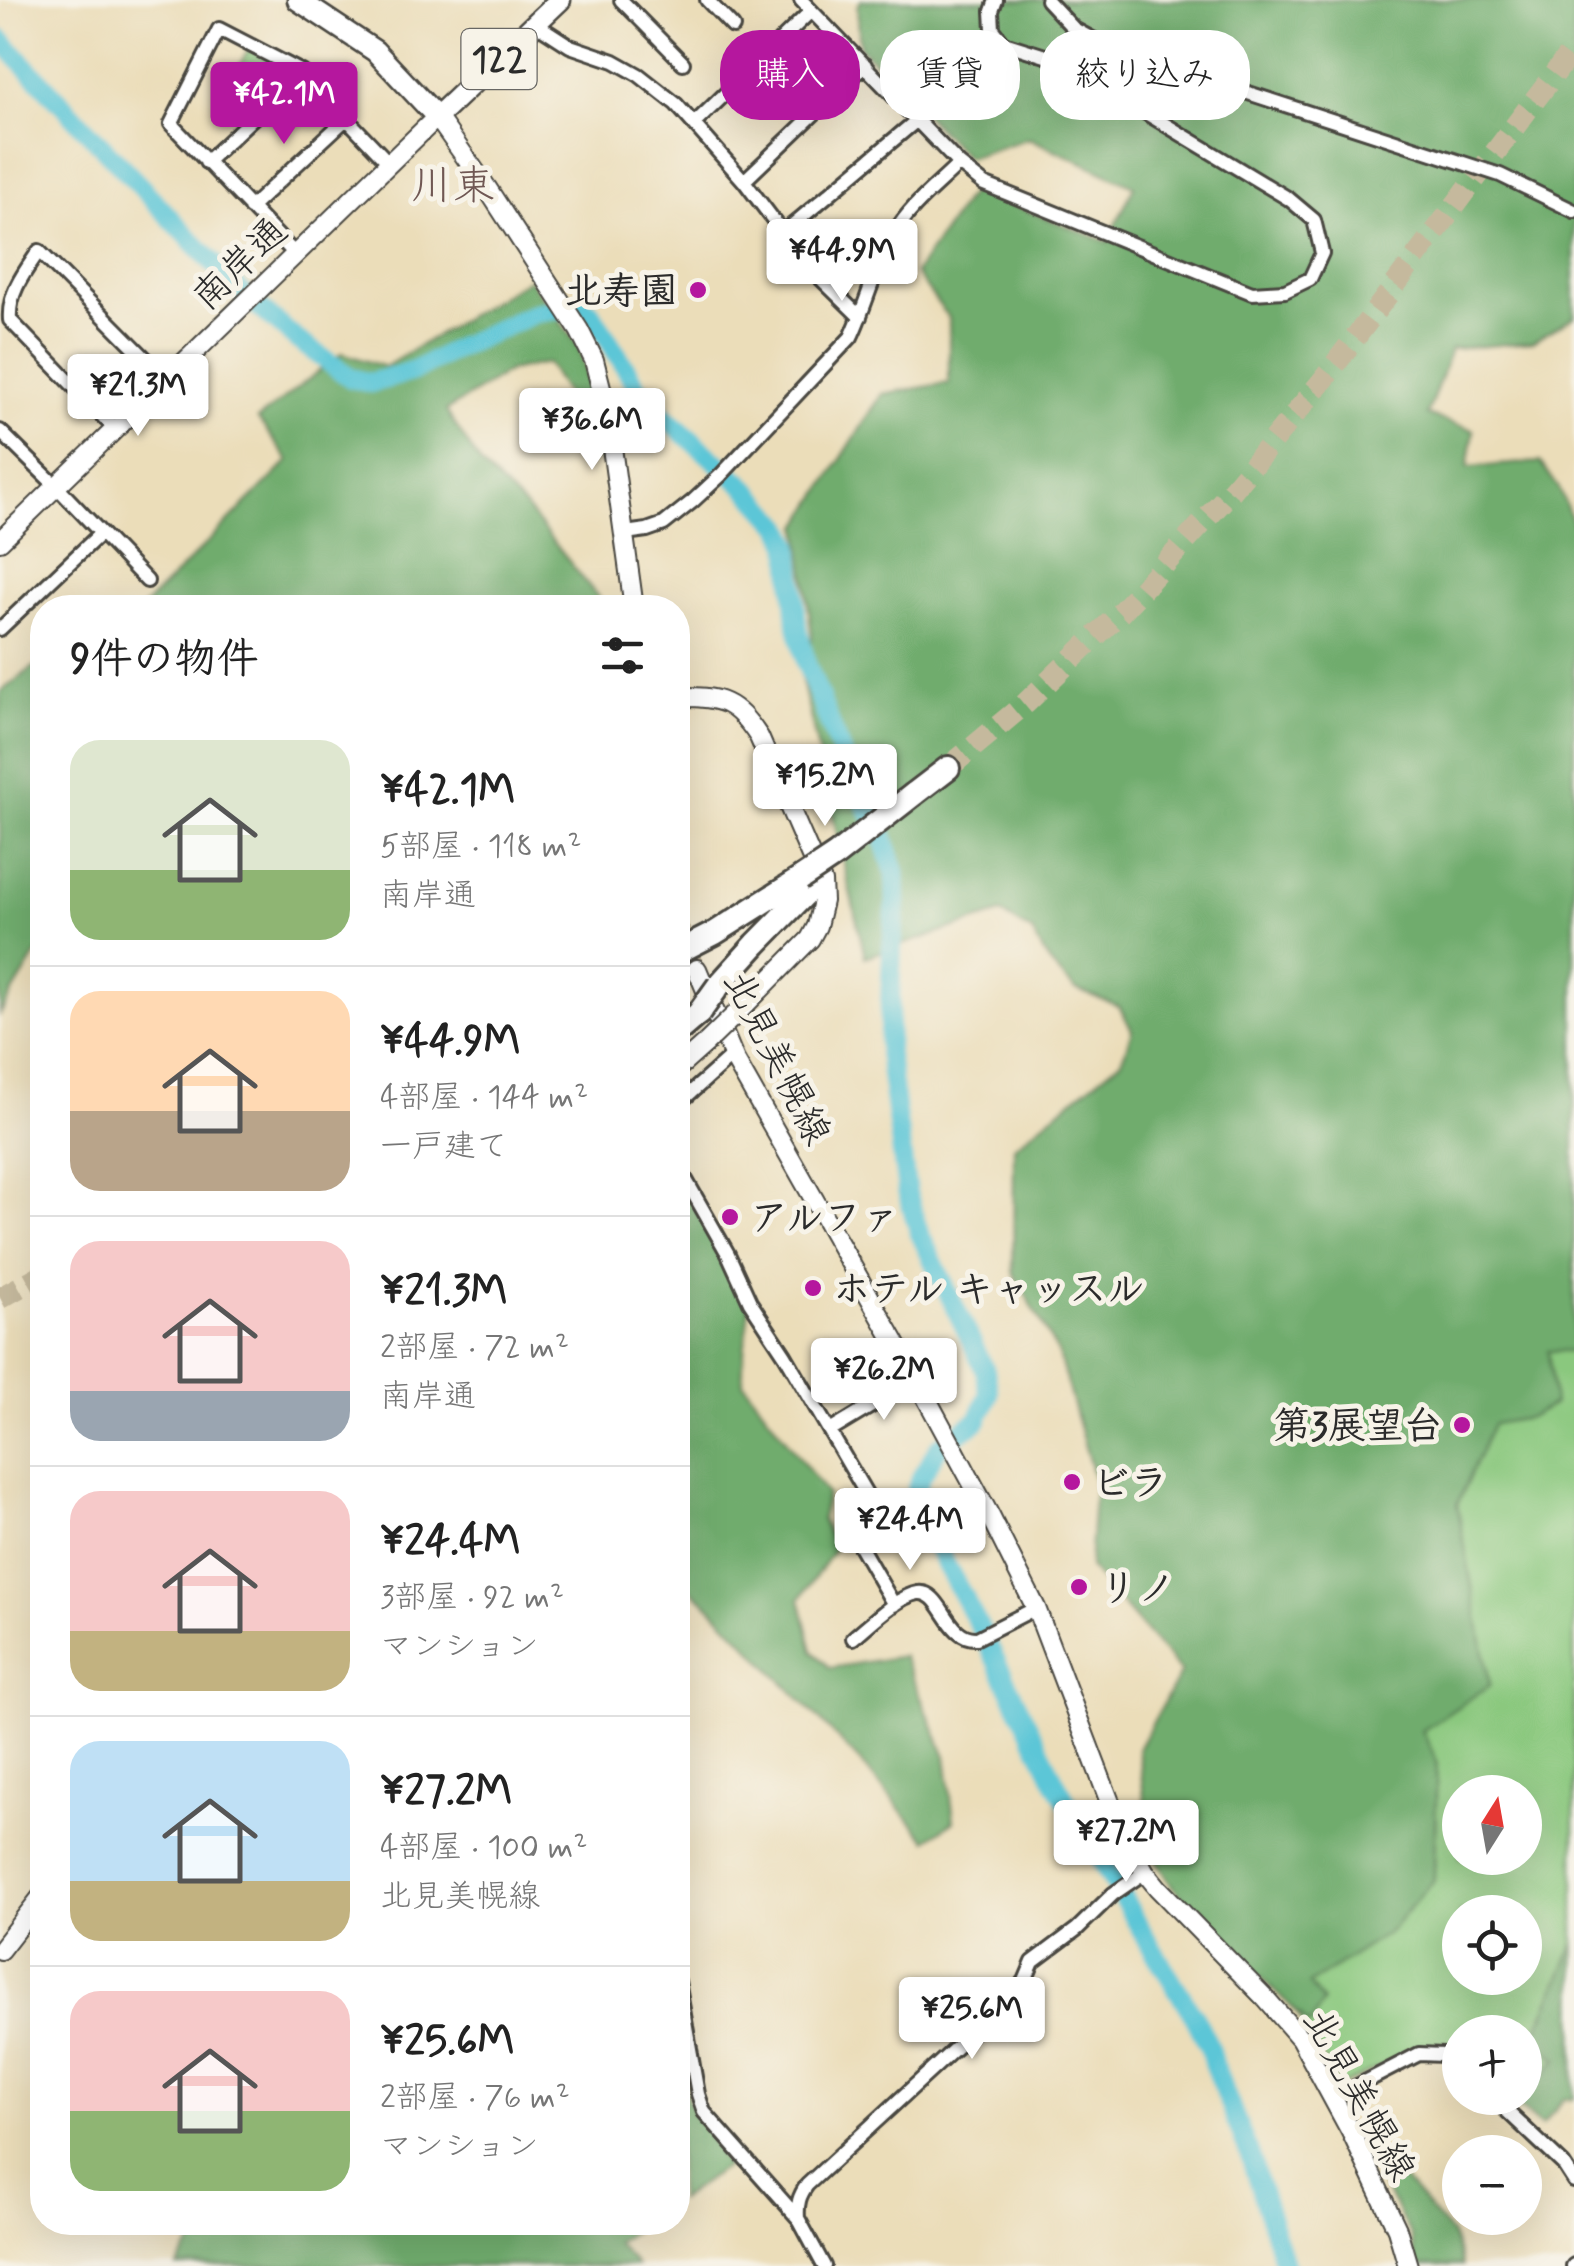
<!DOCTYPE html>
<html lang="ja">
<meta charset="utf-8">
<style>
body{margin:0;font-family:Mynerve,"Klee One",sans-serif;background:#f6f6f6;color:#222;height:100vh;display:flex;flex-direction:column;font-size:38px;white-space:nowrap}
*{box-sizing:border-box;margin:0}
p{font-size:32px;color:#767676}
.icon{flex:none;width:55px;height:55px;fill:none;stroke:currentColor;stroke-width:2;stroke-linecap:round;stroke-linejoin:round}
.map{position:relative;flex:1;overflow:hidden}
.sheet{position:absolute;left:30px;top:595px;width:660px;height:1640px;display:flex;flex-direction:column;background:#fff;border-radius:40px;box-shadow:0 10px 40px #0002}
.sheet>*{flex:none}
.top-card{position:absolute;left:720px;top:30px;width:702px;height:90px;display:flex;gap:20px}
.needle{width:65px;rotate:11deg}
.fabs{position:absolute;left:1442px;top:1775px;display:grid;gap:20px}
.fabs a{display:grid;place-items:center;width:100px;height:100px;border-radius:50%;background:#fff;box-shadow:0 10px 40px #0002;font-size:50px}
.price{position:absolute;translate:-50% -85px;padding:0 22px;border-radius:10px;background:#fff;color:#222;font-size:32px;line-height:65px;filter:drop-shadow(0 2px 5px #0008)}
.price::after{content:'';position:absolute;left:50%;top:60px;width:30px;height:22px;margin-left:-15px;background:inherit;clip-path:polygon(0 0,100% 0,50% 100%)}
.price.on{background:#b5179e;color:#fff}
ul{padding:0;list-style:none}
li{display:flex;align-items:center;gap:30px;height:250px;padding:0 40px}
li+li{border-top:2px solid #e0e0e0}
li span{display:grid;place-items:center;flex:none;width:280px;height:200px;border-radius:30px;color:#555}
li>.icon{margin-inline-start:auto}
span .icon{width:120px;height:120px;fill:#fffc;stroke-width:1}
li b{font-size:42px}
h2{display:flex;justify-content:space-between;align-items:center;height:120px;padding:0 40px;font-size:42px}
.tag{padding:0 35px;border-radius:40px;background:#fff;box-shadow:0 10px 40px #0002;font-size:35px;line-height:90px}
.tag.on{background:#b5179e;color:#fff}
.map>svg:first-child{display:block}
.green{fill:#8ac87e;stroke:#5a7a54;stroke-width:2.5;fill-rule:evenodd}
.forest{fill:#6fac6d;stroke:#4d6c4c;stroke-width:2.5}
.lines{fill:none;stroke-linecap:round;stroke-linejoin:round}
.river{stroke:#5cc6d7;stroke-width:20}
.secondary-tunnel{stroke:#c5b99d;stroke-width:18;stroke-dasharray:18 9;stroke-linecap:butt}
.highway-tunnel{stroke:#c5b99d;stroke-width:22;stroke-dasharray:22 11;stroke-linecap:butt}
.street-casing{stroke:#484640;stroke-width:18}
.secondary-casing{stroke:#484640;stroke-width:22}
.primary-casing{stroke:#484640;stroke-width:25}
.highway-casing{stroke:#484640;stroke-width:28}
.street{stroke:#fff;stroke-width:12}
.secondary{stroke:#fff;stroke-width:18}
.primary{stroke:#fff;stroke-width:20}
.highway{stroke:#fff;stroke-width:22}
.secondary-bridge-casing{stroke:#484640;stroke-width:22;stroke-linecap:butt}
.highway-bridge-casing{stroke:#484640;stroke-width:28;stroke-linecap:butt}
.secondary-bridge{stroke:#fff;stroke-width:18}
.highway-bridge{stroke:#fff;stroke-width:22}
.poi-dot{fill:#b5179e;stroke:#f7f3e8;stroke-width:4}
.labels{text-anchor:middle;stroke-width:10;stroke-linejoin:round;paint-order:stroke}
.shield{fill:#f7f3e8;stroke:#686764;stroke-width:2.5}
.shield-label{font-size:35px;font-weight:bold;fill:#2b2b2b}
.street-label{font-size:38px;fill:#2b2b2b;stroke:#f7f3e8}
.poi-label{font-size:38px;font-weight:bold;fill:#2b2b2b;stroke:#f7f3e8;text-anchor:start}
.quarter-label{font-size:42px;fill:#705854;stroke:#f7f3e8}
</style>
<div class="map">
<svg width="1574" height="2266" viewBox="0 0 1574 2266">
<rect width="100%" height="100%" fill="#f7f3e8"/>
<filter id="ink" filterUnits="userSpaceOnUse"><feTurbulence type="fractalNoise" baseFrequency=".01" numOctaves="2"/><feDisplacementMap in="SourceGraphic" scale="20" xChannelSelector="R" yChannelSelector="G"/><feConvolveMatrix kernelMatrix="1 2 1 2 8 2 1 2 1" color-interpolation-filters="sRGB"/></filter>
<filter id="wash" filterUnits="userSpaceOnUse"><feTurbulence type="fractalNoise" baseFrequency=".0048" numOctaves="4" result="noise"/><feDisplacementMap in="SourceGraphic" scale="40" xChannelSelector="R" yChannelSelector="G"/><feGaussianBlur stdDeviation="2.25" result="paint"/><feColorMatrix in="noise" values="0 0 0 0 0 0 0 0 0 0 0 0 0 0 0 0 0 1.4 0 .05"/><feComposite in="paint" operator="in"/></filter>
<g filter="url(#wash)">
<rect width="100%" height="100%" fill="#ebddb9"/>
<path class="green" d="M 249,49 L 288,68 L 287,76 L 264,99 L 237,70 Z
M 1574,1322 L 1574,2056 L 1516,2110 L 1501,2098 L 1525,2098 L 1525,2032 L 1460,2032 L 1460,2063 L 1447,2052 L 1397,2059 L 1341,2086 L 1287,1998 L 1402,1424 ZM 1460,1792 L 1525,1792 L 1525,1858 L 1460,1858 ZM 1460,1912 L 1525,1912 L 1525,1978 L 1460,1978 Z"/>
<path class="forest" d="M 861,0 L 1574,0 L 1574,317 L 1532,342 L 1451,349 L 1427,415 L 1474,430 L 1468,467 L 1540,462 L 1559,488 L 1574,526 L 1574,1351 L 1548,1351 L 1554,1404 L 1529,1418 L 1493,1424 L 1457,1504 L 1490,1685 L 1422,1731 L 1437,1761 L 1434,1880 L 1389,1932 L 1309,1984 L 1323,2002 L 1310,2025 L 1224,1942 L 1172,1886 L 1151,1852 L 1138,1749 L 1181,1672 L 1089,1567 L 1095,1482 L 1058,1353 L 1013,1272 L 1014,1146 L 1122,1060 L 1132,1030 L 1119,1006 L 1074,989 L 1049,962 L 1032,932 L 1001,913 L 865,957 L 801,676 L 812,636 L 799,526 L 882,394 L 949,383 L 949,318 L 915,273 L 970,193 L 979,192 L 1108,242 L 1134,186 L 1029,138 L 967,158 L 860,47 L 857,7 Z
M 529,279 L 579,347 L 596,412 L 603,464 L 577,439 L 574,408 L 547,363 L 509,371 L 446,411 L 482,466 L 526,508 L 606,607 L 142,608 L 289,461 L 258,419 L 342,353 L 385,367 Z
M 42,661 L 42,948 L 36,955 L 0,1014 L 0,692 Z
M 678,1166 L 750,1302 L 743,1361 L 743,1382 L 827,1494 L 821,1519 L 835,1548 L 800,1599 L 813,1651 L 830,1668 L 903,1656 L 946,1756 L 954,1821 L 927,1840 L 861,1763 L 711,1607 L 688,1587 L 678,1595 Z
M 1574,1944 L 1574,2099 L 1564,2099 L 1542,2125 L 1515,2104 L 1521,2098 L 1525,2098 L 1525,2094 L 1558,2059 L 1534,2038 Z
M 678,2057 L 688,2100 L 727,2166 L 678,2200 Z
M 1387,2171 L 1406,2182 L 1452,2235 L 1462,2266 L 1416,2266 L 1411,2236 L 1380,2180 Z
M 206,2223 L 206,2222 L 645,2223 L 616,2243 L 637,2266 L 177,2266 Z"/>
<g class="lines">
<path class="river" d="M 0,39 L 238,289 L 296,339 L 351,378 L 370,383 L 414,371 L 459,347 L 535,313 L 580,306 L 591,312 L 640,391 L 653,407 L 746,487 L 783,528 L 790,545 L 797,627 L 806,663 L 852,780 L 882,832 L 895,872 L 896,902 L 892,949 L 888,1054 L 907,1192 L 919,1232 L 985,1370 L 989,1394 L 978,1420 L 939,1447 L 922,1475 L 916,1490 L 919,1515 L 978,1624 L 1056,1783 L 1150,1945 L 1195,2018 L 1209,2046 L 1213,2063 L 1249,2153 L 1285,2266"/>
</g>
</g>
<g filter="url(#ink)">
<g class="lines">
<path class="secondary-tunnel" d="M 678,922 L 697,969"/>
<path class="highway-tunnel" d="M 948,768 L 1026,703 L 1120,613 L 1228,495 L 1324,379 L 1574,48
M 0,1298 L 42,1275"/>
<defs>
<path id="street" d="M 621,0 L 683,63
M 707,0 L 733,27
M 801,0 L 959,164 L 984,184 L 1252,293 L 1285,291 L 1310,279 L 1322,253 L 1314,220 L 1289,199 L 1058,60 L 1004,43 L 993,29 L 992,11 L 996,0
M 1047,0 L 1074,29 L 1107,47 L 1500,175 L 1574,211
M 536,24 L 570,46 L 614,61 L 639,75 L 676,104 L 744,181 L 809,267 L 860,317
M 695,123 L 811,11
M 206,162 L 302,72
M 744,181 L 865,65
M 250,208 L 347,118
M 783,233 L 917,120
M 295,254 L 171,124 L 219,29 L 302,72 L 390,164
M 115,429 L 10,320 C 8,293 24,273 39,251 L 165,378
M 0,431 L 56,486 L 147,581
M 625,533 L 647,530 L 664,524 L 693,501 L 721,475 L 851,337 C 867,303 875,266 894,234 C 910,206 937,186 959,164
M 0,629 L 101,533
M 678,1104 L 733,1055
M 678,1166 L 728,1254 L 750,1302 L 785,1355 L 878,1514 L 875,1522 L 856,1539 L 894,1605
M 830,1431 L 916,1379
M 853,1638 C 869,1625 898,1596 918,1593 C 943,1590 946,1640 977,1638 L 1036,1608
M 678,1981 L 698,2094 L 704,2112 L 798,2218 L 824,2266
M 1334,2098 L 1419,2054 L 1444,2055 L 1460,2066
M 1493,2098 L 1563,2164 L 1574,2181
M 798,2218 C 797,2204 799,2196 807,2185 L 1012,1996 L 1025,1981 L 1033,1962 L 1077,1929 L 1113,1894 L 1145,1872
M 1573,2266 L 1574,2265"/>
<path id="secondary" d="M 0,541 L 437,117 L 487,188 L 579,330 L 594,360 L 607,411 L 634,608
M 678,697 C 720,696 736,701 759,737 L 822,882 L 823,901 L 817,926 L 810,939 L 739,1011
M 697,969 L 735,1060 L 916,1379 L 990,1516 L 1036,1608 L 1119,1826 L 1145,1872 L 1158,1888 L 1266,1999 L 1300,2038 L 1351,2132 L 1397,2229 L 1408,2266
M 678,1068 L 706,1043
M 0,1950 L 42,1896"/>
<path id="primary" d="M 298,0 L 375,51 L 437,117 L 560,0"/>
<path id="highway" d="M 914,794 L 948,768
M 678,952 L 715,933 L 800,879
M 719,985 L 756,944 L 809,890
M 678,1031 L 699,1013"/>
</defs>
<use href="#street" class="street-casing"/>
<use href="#secondary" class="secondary-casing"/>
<use href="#primary" class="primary-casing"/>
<use href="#highway" class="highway-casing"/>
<use href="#street" class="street"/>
<use href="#secondary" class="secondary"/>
<use href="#primary" class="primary"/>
<use href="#highway" class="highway"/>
<defs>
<path id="secondary-bridge" d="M 706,1043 L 739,1011"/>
<path id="highway-bridge" d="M 800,879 L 836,855 L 914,794
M 699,1013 L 719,985"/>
</defs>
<use href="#secondary-bridge" class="secondary-bridge-casing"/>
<use href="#highway-bridge" class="highway-bridge-casing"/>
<use href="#secondary-bridge" class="secondary-bridge"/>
<use href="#highway-bridge" class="highway-bridge"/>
</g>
</g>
<g class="poi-dot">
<circle cx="698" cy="290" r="10"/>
<circle cx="730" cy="1217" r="10"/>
<circle cx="813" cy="1288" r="10"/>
<circle cx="1462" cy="1425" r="10"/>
<circle cx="1072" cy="1482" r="10"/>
<circle cx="1079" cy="1587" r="10"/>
</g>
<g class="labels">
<rect class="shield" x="461.5" y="29" width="75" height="60" rx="8"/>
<g class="shield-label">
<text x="499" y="71">122</text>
</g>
<g class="street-label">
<text transform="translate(239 263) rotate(-44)" y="13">南岸通</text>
<text transform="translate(778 1057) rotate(63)" y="13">北見美幌線</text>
<text transform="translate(1360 2094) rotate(61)" y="13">北見美幌線</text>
</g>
<g class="poi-label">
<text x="678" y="303" text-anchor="end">北寿園</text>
<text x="750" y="1230">アルファ</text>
<text x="833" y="1301">ホテル キャッスル</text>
<text x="1442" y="1438" text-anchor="end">第3展望台</text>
<text x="1092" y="1495">ビラ</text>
<text x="1099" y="1600">リノ</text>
</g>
<g class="quarter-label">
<text x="453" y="199">川東</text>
</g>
</g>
</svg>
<div class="fabs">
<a><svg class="needle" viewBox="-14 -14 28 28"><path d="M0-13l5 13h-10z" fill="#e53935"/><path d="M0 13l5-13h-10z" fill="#767676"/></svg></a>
<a><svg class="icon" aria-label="locate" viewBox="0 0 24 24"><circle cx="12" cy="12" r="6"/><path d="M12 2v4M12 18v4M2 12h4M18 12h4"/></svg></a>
<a>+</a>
<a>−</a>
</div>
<b class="price on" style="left:284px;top:147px">¥42.1M</b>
<b class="price" style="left:842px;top:304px">¥44.9M</b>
<b class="price" style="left:138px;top:439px">¥21.3M</b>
<b class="price" style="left:592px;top:473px">¥36.6M</b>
<b class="price" style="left:825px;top:829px">¥15.2M</b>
<b class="price" style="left:884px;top:1423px">¥26.2M</b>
<b class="price" style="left:910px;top:1573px">¥24.4M</b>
<b class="price" style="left:1126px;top:1885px">¥27.2M</b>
<b class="price" style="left:972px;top:2062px">¥25.6M</b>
<div class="top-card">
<a class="tag on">購入</a>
<a class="tag">賃貸</a>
<a class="tag">絞り込み</a>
</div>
<section class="sheet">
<h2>9件の物件<svg class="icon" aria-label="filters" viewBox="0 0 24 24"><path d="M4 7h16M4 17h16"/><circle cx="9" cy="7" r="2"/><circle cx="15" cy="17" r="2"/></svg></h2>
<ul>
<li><span style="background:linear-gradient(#dfe7d0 65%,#8fb573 0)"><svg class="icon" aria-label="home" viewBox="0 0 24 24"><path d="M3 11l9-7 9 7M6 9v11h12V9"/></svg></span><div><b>¥42.1M</b><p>5部屋 · 118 m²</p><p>南岸通</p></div></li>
<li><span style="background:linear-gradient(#ffd9b3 60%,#b9a48a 0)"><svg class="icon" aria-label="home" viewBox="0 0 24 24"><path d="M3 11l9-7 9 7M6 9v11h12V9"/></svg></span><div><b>¥44.9M</b><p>4部屋 · 144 m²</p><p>一戸建て</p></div></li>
<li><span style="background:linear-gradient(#f6c9c9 75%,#9aa5b1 0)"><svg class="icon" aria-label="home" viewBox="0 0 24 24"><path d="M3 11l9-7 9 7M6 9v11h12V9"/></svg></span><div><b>¥21.3M</b><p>2部屋 · 72 m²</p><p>南岸通</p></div></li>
<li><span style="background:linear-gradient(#f6c9c9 70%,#c2b280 0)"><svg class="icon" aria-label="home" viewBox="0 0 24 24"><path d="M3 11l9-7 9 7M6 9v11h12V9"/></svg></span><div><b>¥24.4M</b><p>3部屋 · 92 m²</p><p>マンション</p></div></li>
<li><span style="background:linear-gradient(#bfe0f5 70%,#c2b280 0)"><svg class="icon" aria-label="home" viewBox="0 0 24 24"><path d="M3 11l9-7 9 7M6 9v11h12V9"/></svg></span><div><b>¥27.2M</b><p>4部屋 · 100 m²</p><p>北見美幌線</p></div></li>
<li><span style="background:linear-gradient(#f6c9c9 60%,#8fb573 0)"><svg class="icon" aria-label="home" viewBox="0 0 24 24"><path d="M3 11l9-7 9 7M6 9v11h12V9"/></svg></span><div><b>¥25.6M</b><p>2部屋 · 76 m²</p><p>マンション</p></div></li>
</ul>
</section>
</div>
